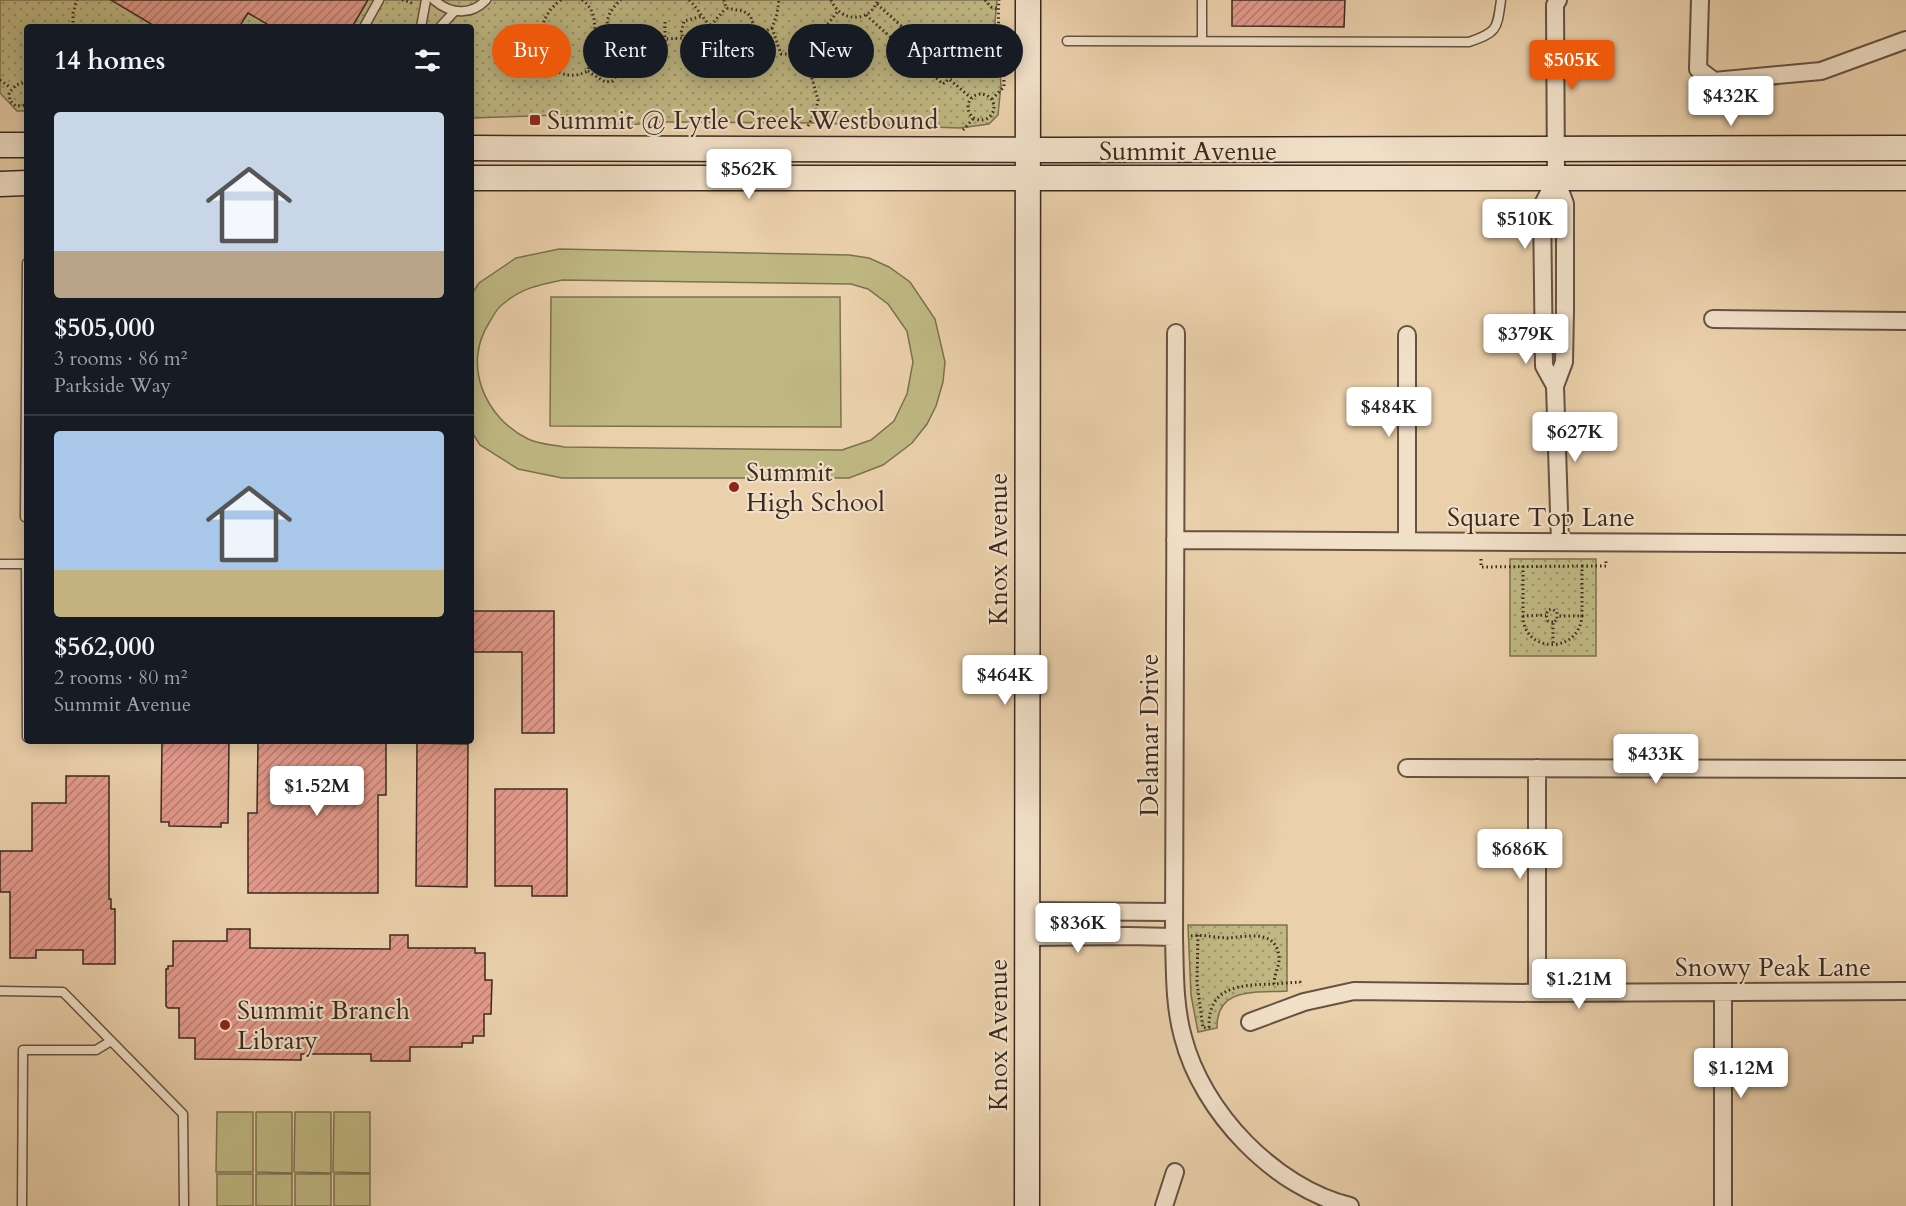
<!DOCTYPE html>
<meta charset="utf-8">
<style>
body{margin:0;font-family:Cardo,serif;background:#20242c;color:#f1f3f6;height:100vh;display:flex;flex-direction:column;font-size:22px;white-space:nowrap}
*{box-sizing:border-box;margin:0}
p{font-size:20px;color:#9ea1a6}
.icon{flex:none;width:33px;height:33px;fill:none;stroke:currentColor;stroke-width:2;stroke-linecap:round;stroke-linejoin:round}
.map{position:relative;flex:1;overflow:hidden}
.details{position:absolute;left:24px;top:24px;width:450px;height:720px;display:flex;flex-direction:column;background:#171b24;border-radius:6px;box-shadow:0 3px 15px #0003}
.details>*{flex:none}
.guide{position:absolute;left:492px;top:24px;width:570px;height:54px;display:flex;gap:12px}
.price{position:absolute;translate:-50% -51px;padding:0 14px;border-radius:6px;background:#fff;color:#222;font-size:20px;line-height:39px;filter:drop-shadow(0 2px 3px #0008)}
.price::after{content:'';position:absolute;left:50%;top:36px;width:18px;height:14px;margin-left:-9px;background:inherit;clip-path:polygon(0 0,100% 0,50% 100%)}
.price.selected{background:#ea580c;color:#fff}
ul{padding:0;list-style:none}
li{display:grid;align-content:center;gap:12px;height:318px;padding:0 30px}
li+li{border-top:2px solid #363941}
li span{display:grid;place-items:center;height:186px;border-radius:6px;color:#555}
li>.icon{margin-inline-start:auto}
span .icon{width:108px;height:108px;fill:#fffc;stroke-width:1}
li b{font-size:26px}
h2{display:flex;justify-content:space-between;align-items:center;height:72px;padding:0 30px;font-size:26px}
.tag{padding:0 21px;border-radius:27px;background:#171b24;box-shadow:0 3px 15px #0003;font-size:21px;line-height:54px}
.tag.selected{background:#ea580c;color:#fff}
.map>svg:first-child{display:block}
.park{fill:url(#park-dots);stroke:#7c7051;stroke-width:1.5}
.pitch{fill:#bfb883;stroke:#7c7051;stroke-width:1.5;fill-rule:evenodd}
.building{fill:url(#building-hatch);stroke:#3a281f;stroke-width:1.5}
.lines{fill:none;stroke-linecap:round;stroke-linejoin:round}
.lane-casing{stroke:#665242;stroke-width:11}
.street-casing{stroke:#665242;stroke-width:20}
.secondary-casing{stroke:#3a281f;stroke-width:27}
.path{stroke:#3a281f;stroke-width:3;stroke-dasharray:1.5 3;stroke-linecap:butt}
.lane{stroke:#f1e0c8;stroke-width:8}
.street{stroke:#f1e0c8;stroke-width:16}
.secondary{stroke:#f1e0c8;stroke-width:24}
.poi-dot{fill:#8f2418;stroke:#f1e0c8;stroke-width:2}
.labels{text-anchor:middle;stroke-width:4.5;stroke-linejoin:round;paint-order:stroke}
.poi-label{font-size:26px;fill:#3a281f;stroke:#f1e0c8;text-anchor:start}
.street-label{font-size:26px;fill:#3a281f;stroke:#f1e0c8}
</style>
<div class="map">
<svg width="1906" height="1206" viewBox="0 0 1906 1206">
<defs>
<pattern id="park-dots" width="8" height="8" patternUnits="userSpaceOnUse" patternTransform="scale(1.5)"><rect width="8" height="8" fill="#bfb883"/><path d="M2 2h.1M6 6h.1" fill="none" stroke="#9c966b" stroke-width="1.8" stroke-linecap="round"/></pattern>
<pattern id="building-hatch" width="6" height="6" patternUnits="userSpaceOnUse" patternTransform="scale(1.5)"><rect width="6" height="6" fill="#e3998b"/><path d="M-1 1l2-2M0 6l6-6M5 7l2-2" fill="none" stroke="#b97d71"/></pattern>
</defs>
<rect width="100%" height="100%" fill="#ead0ab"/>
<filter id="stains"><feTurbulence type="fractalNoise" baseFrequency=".00333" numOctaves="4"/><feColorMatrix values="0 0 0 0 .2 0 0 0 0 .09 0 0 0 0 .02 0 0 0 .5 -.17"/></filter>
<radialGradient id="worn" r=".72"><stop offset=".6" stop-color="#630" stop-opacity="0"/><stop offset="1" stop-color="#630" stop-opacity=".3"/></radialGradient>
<path class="park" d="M 0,0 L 997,0 L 995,21 L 1001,85 L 998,115 L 989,124 L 960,128 L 816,123 L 675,122 L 653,122 L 624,126 L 593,118 L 564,115 L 471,118 L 471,27 L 27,27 L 27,111 L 17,111 L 0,93 Z
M 1510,559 L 1596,559 L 1596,656 L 1510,656 Z
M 1188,925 L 1287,925 L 1287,991 C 1258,993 1216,986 1217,1028 L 1198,1032 L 1191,995 Z"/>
<path class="pitch" d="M 559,249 L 849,255 L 869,258 L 889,267 L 910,282 L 935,319 L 945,362 L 943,382 L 936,406 L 927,424 L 912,443 L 883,465 L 849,478 L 562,478 L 518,469 L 480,445 L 471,431 L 471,295 L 479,283 L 516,258 ZM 562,280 L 851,284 L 868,289 L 888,304 L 907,331 L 913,362 L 907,394 L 894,421 L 871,440 L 842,450 L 564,447 C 553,445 538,444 528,439 C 485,418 462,365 489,323 C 493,316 497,308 503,304 C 522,288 538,285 562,280 Z
M 551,297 L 840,297 L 841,427 L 550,426 Z
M 217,1112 L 253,1112 L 253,1172 L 216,1172 Z
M 256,1112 L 292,1112 L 292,1173 L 256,1172 Z
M 295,1112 L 331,1112 L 331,1173 L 294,1172 Z
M 334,1112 L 370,1112 L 370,1173 L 333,1172 Z
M 217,1174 L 253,1174 L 253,1206 L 217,1206 Z
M 256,1174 L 292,1174 L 292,1206 L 256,1206 Z
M 295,1174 L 331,1174 L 331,1206 L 295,1206 Z
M 334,1174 L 370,1174 L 370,1206 L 334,1206 Z"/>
<path class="building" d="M 111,0 L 368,0 L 352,27 L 272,27 L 248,13 L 239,27 L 156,27 Z
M 1232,0 L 1345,0 L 1344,27 L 1232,26 Z
M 471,611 L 554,611 L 554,733 L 522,733 L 522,652 L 471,652 Z
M 162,741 L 229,741 L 228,823 L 221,823 L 221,827 L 169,826 L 169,822 L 161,822 Z
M 258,741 L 386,741 L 386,795 L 378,795 L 378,893 L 248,893 L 248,813 L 257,813 Z
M 417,743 L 468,744 L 467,887 L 416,886 Z
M 66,776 L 109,776 L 109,899 L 111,899 L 111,909 L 115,909 L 115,964 L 83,964 L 83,950 L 36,950 L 36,958 L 10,958 L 10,892 L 0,892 L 0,851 L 32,851 L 32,803 L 66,803 Z
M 495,789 L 567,789 L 567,896 L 532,896 L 532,886 L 495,886 Z
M 227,929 L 250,929 L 250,948 L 390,949 L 390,935 L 408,935 L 408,948 L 475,948 L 475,953 L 485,953 L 485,980 L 492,980 L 491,1014 L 484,1014 L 484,1036 L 473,1036 L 473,1043 L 462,1043 L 462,1047 L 410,1047 L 410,1061 L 371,1061 L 371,1054 L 301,1054 L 301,1060 L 195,1059 L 195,1038 L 179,1038 L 179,1008 L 168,1008 L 166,1006 L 166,969 L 168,969 L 168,966 L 173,966 L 173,941 L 227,941 Z"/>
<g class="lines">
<defs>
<path id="lane" d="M 434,0 C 450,14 471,16 486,0
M 364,27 L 379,0
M 421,27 L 426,0
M 440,27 L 454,12
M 1067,41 L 1469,42 C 1498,32 1497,29 1501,0
M 1202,41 L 1202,0
M 27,263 L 25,517 L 27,517
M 0,564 L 27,564
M 26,564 L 27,737
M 0,991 L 63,992 L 183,1114 L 184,1206
M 22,1206 L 23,1050 L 96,1050 L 111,1041"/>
<path id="street" d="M 1558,0 L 1555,5 L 1556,179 L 1565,204 L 1565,309 L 1564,362 L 1555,386 L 1560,542
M 1700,0 L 1698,69 L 1714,81 L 1821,71 L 1906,40
M 1713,319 L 1906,321
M 1176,333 L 1174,937 C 1175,970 1174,1005 1183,1037 C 1202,1112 1275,1188 1350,1206
M 1407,335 L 1407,541
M 1555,386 L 1544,366 L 1542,206 L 1556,179
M 1175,540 L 1906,544
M 1407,768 L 1906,769
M 1537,768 L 1537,993
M 1026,911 L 1174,912
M 1026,937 L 1129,936 L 1174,937
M 1723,993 L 1723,1206
M 1250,1022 L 1304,1002 L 1354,991 L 1537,993 L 1906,991
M 1164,1206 L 1175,1172"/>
<path id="secondary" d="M 0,145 L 27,145
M 471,148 L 1058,150 L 1906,148
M 471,178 L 1906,178
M 0,184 L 27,183
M 1027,1206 L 1028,0"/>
</defs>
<use href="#lane" class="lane-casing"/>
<use href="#street" class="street-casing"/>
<use href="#secondary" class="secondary-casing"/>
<path class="path" d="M 402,0 L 410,2 L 414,5
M 561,0 C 520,30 547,92 588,71
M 582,0 C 605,15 590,50 588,71
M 689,0 C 697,7 702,18 710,25 C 729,44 751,38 772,28 L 777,14 L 779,0
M 724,0 L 726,8 L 743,11 L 750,15 L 754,26 L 754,36
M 831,0 C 840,22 869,24 878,0
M 985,0 L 991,7 L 998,9
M 877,4 L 954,74 L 949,79
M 866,15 L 943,84 L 949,79 L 971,98
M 665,22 L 665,39
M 73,27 L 73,13 L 77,0
M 251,27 L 257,25 L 262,27
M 772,28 L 781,54 L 800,54 L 806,57
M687.5 38a5.5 5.5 0 1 1 11 0a5.5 5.5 0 1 1-11 0Z
M 699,39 L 726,8
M 689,42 L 684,39 L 681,33 L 684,21 L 703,16
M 637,52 L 638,58 L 654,57 L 653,49 L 666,48 L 665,39 L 683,38
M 914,57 L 925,47
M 620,69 L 631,69 L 630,61 L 638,61 L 638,58
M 588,71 L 605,82 L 613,81 L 620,70 C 617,44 592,25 621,0
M 0,80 L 11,88
M 27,85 L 23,83 L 16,85 L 9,93 L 10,101 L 16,106 L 27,105
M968 107a13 13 0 1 1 26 0a13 13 0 1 1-26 0Z
M 992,99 L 1004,87 C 1004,58 996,29 999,0
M 808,126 L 816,110 L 818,100 L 806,57 L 809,48 L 838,11
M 963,130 L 973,119
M 1481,559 L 1481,567 L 1582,566 L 1582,616 L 1558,616
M 1523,566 L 1523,616 L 1546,615
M 1582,566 L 1606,566 L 1606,559
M 1523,616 C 1523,653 1579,655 1582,616
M 1553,622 L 1548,621 L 1546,615 L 1548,610 L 1552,609 L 1557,612 L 1557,620 L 1553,622 L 1553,645
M 1198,935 L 1197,983 L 1203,1028 L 1209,1027 C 1208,985 1242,985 1274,984
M 1191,936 C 1203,934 1216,938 1228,938 C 1246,937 1276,928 1279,957 C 1280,965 1274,975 1274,984 L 1300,982 L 1301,986"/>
<use href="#lane" class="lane"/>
<use href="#street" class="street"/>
<use href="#secondary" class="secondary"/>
</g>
<g class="poi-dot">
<rect x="529" y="114" width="12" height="12" rx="3"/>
<circle cx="734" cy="487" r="6"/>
<circle cx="225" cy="1025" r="6"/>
</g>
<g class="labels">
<g class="poi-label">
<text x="547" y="129">Summit @ Lytle Creek Westbound</text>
<text x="746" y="481">Summit<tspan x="746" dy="30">High School</tspan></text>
<text x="237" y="1019">Summit Branch<tspan x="237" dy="30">Library</tspan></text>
</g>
<g class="street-label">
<text x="1188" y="160">Summit Avenue</text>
<text x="1541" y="526">Square Top Lane</text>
<text transform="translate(998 549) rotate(-90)" y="9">Knox Avenue</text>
<text transform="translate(1149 735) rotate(-90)" y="9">Delamar Drive</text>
<text x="1773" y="976">Snowy Peak Lane</text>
<text transform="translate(998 1035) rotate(-90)" y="9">Knox Avenue</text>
</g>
</g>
<rect width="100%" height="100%" filter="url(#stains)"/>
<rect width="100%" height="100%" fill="url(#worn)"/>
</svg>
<b class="price selected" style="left:1572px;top:91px">$505K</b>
<b class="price" style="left:1731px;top:127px">$432K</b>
<b class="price" style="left:749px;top:200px">$562K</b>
<b class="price" style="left:1525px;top:250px">$510K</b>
<b class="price" style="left:1526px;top:365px">$379K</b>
<b class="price" style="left:1389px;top:438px">$484K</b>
<b class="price" style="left:1575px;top:463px">$627K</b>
<b class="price" style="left:1005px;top:706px">$464K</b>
<b class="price" style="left:1656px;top:785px">$433K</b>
<b class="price" style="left:317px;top:817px">$1.52M</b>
<b class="price" style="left:1520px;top:880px">$686K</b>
<b class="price" style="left:1078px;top:954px">$836K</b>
<b class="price" style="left:1579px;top:1010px">$1.21M</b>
<b class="price" style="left:1741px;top:1099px">$1.12M</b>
<div class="guide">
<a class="tag selected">Buy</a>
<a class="tag">Rent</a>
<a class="tag">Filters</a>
<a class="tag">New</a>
<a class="tag">Apartment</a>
</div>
<section class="details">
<h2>14 homes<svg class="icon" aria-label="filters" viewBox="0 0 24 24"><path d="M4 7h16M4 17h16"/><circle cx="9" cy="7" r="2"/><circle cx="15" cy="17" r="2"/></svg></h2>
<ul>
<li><span style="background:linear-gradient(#c9d6e8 75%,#b9a48a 0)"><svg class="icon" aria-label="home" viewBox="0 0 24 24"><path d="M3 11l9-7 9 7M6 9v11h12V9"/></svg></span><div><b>$505,000</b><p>3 rooms · 86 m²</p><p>Parkside Way</p></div></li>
<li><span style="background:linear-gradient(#a9c7e8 75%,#c2b280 0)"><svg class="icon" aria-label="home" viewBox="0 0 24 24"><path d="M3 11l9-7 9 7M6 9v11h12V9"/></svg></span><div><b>$562,000</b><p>2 rooms · 80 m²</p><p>Summit Avenue</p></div></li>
</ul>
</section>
</div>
